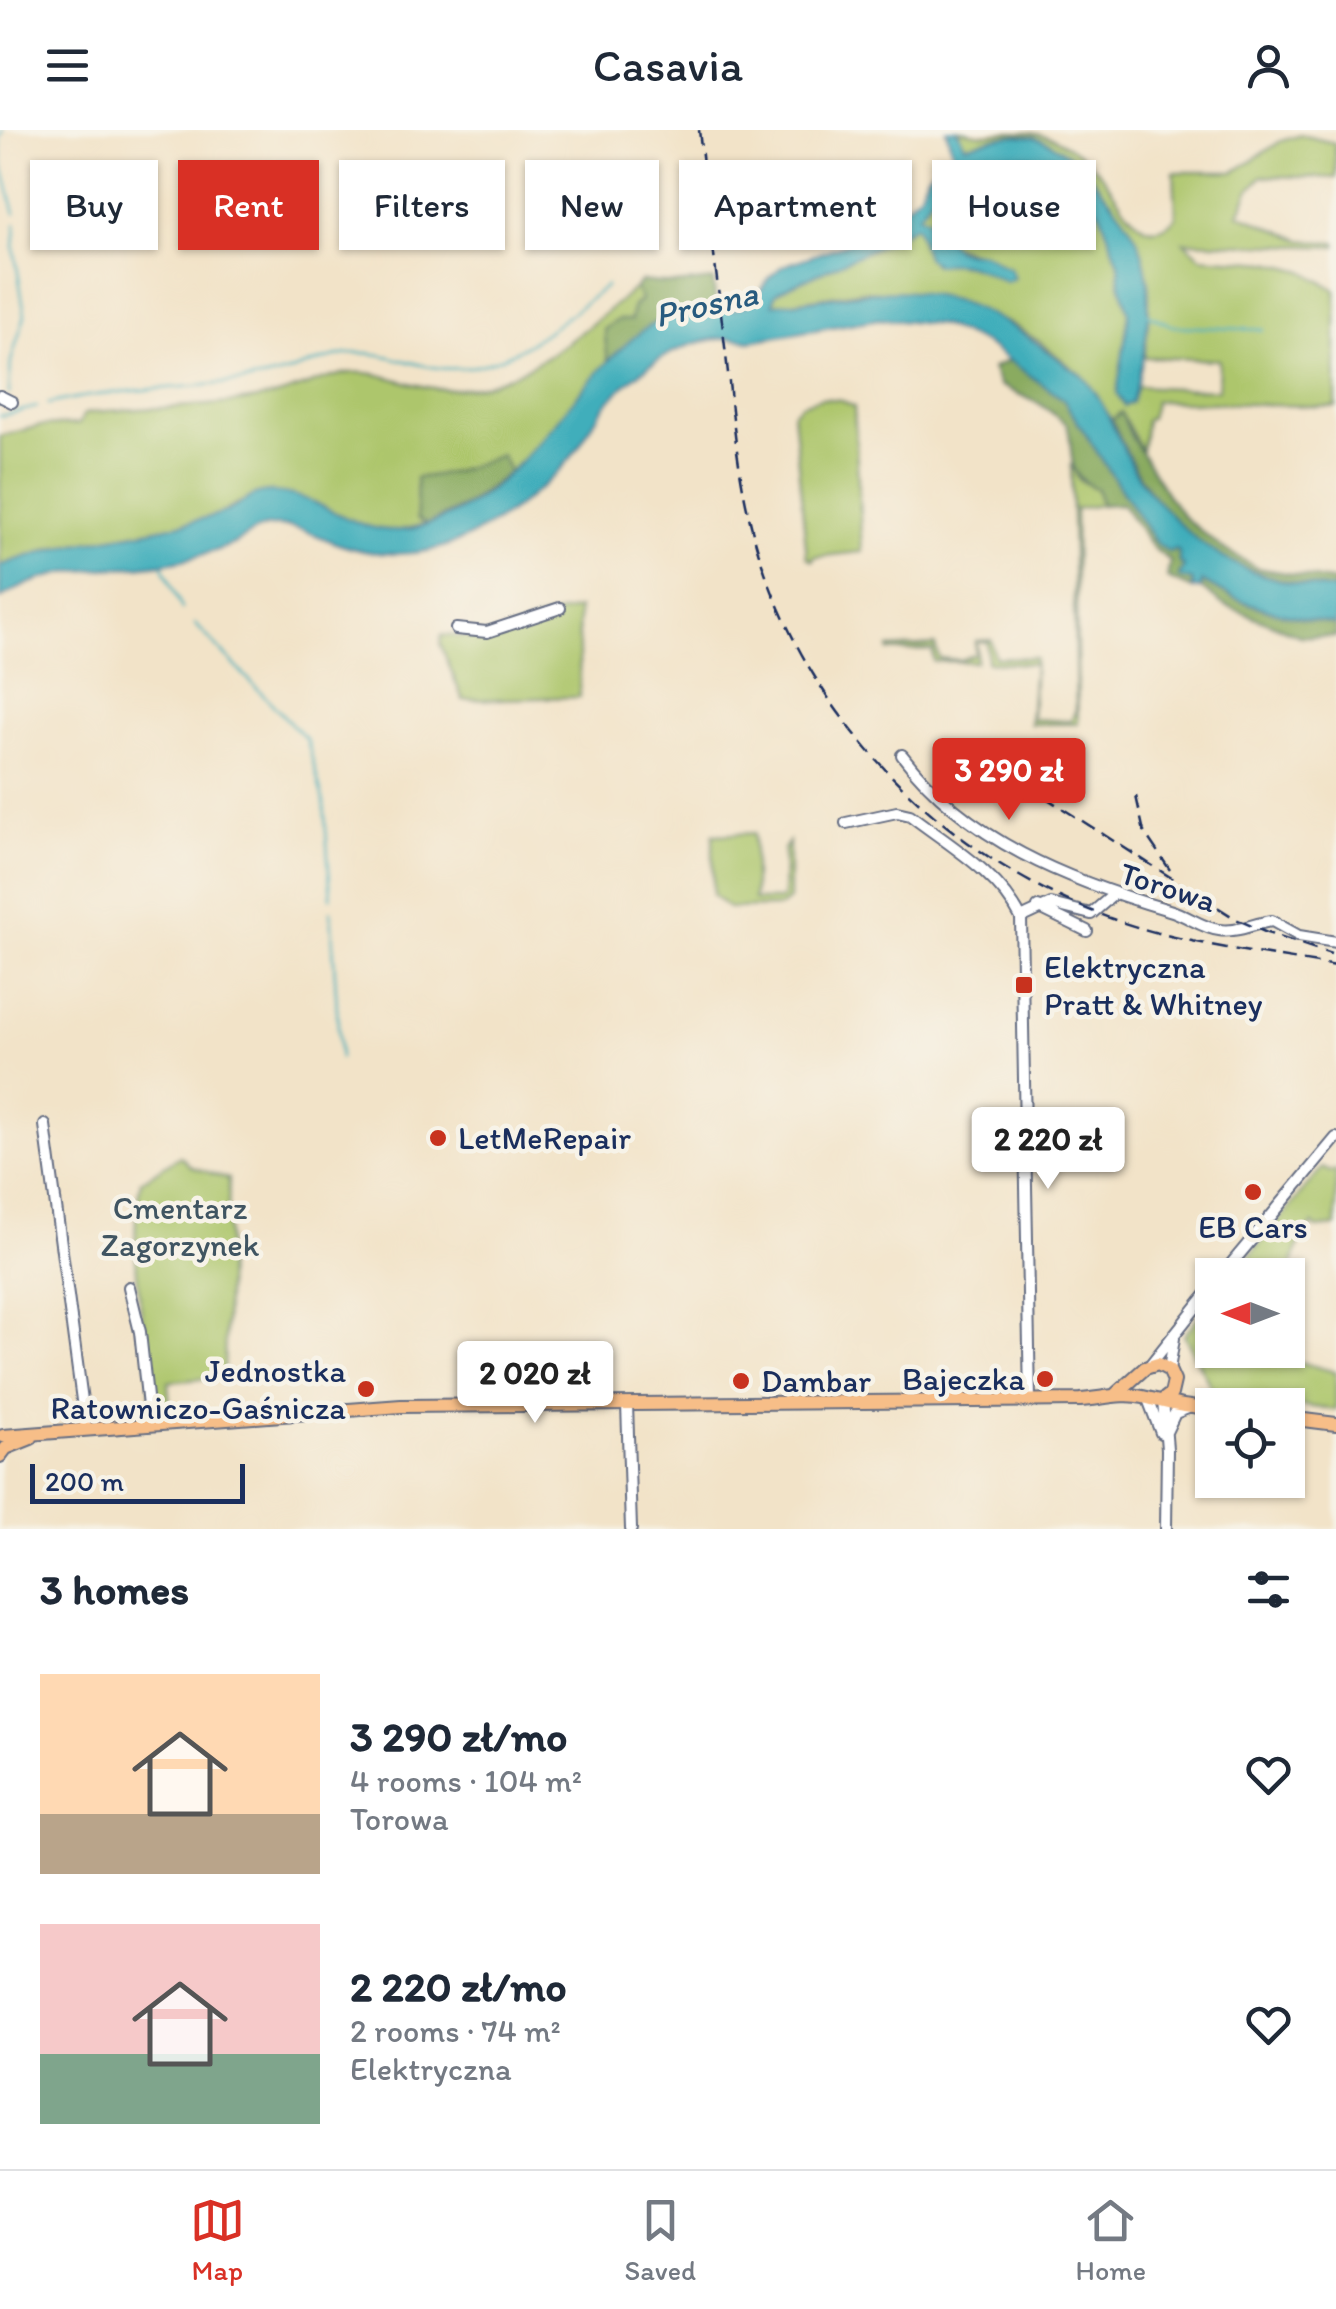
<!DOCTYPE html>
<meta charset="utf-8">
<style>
body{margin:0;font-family:Itim,sans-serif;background:#f6f6f7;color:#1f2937;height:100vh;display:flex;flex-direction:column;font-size:38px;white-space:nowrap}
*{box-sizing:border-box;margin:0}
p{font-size:32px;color:#747a83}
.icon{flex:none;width:55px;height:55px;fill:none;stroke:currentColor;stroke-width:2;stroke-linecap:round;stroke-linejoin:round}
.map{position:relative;height:1399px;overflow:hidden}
.sheet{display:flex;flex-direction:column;background:#fff;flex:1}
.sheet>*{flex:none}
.hud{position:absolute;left:30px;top:30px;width:1278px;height:90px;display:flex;gap:20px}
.needle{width:65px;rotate:270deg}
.fabs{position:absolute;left:1195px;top:1128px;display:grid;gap:20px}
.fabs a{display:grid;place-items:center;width:110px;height:110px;border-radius:0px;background:#fff;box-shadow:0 2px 8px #0004;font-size:50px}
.scale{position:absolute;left:30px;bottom:25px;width:215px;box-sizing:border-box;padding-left:10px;border:5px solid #1b2f5e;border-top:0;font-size:28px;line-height:35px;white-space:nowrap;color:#1b2f5e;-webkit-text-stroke:8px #f7f3e8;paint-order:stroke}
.price{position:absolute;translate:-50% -85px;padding:0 22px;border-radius:10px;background:#fff;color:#222;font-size:32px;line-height:65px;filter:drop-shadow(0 2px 5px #0008)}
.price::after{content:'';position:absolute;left:50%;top:60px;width:30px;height:22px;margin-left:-15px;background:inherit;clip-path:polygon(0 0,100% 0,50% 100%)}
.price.on{background:#d93025;color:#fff}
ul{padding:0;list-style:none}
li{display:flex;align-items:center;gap:30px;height:250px;padding:0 40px}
li span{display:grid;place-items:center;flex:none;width:280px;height:200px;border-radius:0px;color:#555}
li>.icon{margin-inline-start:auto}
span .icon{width:120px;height:120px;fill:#fffc;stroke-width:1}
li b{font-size:42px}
h2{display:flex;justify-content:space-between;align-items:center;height:120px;padding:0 40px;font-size:42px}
.tag{padding:0 35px;border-radius:0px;background:#fff;box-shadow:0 2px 8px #0004;font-size:35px;line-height:90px}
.tag.on{background:#d93025;color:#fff}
header{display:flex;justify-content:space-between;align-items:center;height:130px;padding:0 40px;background:#fff;font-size:45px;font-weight:600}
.menu{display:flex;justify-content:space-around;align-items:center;height:140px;border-top:2px solid #e0e1e3;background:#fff;font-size:28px;color:#747a83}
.menu a{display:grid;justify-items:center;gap:5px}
.menu .on{color:#d93025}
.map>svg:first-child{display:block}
.green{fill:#adc66c;stroke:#647a65;stroke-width:2.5}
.forest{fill:#8aab60;stroke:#526d5f;stroke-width:2.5}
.water{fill:#3faebb;stroke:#2d6e8c;stroke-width:2.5}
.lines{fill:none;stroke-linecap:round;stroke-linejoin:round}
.stream{stroke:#3faebb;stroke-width:2.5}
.minor-casing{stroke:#666e83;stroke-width:14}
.major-casing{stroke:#666e83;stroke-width:16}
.minor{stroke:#fff;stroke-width:10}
.major{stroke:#f7be88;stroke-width:12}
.rail{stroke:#1b2f5e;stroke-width:2.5;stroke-dasharray:15 8;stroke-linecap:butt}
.poi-dot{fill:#c8321e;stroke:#f7f3e8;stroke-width:4}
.labels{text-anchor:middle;stroke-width:9;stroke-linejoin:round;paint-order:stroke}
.street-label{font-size:32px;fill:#1b2f5e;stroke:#f7f3e8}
.poi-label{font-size:32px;fill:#1b2f5e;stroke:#f7f3e8;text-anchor:start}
.park-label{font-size:32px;fill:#405562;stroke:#f7f3e8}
.water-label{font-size:35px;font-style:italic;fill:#285b7f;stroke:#f7f3e8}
</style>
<header><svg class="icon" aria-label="menu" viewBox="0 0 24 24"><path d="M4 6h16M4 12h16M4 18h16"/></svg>Casavia<svg class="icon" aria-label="person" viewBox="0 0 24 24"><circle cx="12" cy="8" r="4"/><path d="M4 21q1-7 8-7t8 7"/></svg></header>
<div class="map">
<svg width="1336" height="1399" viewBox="0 0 1336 1399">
<rect width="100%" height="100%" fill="#f7f3e8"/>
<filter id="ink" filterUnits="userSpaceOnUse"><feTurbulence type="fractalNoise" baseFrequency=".01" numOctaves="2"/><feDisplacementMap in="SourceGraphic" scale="20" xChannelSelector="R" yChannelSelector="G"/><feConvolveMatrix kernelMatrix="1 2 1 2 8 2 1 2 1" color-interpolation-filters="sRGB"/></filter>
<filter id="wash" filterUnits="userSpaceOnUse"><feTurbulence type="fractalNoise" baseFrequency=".0048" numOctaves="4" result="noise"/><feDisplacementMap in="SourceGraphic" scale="40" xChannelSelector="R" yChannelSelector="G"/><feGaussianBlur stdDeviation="2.25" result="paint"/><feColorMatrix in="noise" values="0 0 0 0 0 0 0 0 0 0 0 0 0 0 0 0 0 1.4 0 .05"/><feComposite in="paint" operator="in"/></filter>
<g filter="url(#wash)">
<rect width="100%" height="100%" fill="#f2e3c8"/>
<path class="green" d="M 957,0 C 968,0 976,5 987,4 C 1012,2 1031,0 1055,9 C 1071,17 1086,28 1098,41 C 1118,62 1141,125 1176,87 L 1174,42 L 1234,42 L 1281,11 L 1301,5 L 1335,13 L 1336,48 L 1262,46 L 1249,61 L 1239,84 L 1302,110 L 1336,113 L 1336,117 L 1184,112 L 1201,127 L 1269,132 L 1304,141 L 1336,160 L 1336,277 L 1155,271 L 1150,288 L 1146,290 L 1142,321 L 1121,283 L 1112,290 L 1082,246 L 1040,212 L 1013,195 L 939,166 L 863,161 L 773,175 L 775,164 L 779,161 L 885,113 L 916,95 C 921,103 922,117 929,123 C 948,140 978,129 996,147 L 1005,136 L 951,114 L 944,107 L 938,85 L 928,89 L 918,86 C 926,74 932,61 940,50 C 947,39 960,43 967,33 L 978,34 L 1004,26 L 1031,27 L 1054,39 L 1100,82 L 1119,133 L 1120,152 L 1129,184 L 1118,258 L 1132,272 L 1136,256 L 1218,260 L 1219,230 L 1144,227 C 1151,184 1152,126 1124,91 L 1013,6 L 965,15 Z
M 635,158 L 654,193 L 608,232 L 541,313 L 510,342 L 482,364 L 427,394 L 396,401 L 368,398 L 301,368 L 272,362 L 235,374 L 223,383 L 184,394 L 53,418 L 0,436 L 0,306 L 39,296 L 79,294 L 84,284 L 94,282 C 152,277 211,278 269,267 C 296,262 321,247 349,243 C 382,239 413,259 446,259 C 518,261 582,202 635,158 Z
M 821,268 L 841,270 L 854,277 L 862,422 L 814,427 L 813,430 L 807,427 L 793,283 L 801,274 Z
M 1071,334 L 1080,351 L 1097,358 L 1101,375 L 1075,379 L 1078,594 L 1030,594 L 1034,534 L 987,532 L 987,511 L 977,512 L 976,532 L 933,531 L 933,520 L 889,521 L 889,518 L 935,515 L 939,528 L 960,530 L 975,524 L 976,511 L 991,510 L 995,527 L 1035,528 L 1032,589 L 1071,591 L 1076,579 Z
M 578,479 L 580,567 L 463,570 L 440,513 L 442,505 L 488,508 L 544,487 Z
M 754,703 L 754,770 L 780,770 L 783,767 L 784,719 L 789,712 L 789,770 L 780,777 L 728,778 L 713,765 L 713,705 Z
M 180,1026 L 192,1037 L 229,1049 L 224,1247 L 168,1252 L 170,1278 L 152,1280 C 148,1204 125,1123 141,1051 Z
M 1322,1038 L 1331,1042 L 1336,1040 L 1336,1096 L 1316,1098 L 1313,1094 L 1302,1106 L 1289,1144 L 1299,1153 L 1288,1175 L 1288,1145 L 1234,1145 Z
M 1212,1170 L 1212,1220 L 1273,1220 L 1273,1225 L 1336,1242 L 1336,1280 L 1215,1265 L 1184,1205 Z"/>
<path class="forest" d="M 713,150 L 717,182 L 674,185 L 654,193 L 608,232 L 604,199 L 618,190 L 631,190 L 633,176 L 641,170 L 635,158 L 641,151 L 674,154 Z
M 1009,230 L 1063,269 L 1156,413 L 1179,422 L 1184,436 L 1179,445 L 1193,451 L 1193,459 L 1167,448 L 1170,431 L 1153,418 L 1122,374 L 1101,375 L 1097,359 C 1062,343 1076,324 1067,294 L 1040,274 L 999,255 L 992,238 Z
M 1121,282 L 1131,306 L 1168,366 L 1185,388 L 1222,418 L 1257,438 L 1336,452 L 1336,460 C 1218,445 1157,400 1112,290 Z
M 501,325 L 510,342 L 466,375 L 427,394 L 417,389 L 416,348 L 454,342 Z
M 1201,451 C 1243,476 1288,487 1336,494 L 1336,507 L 1300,506 L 1222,474 L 1201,458 Z"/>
<path class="water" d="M 946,0 L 957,0 L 965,15 C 985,12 1006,3 1026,6 C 1053,9 1078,31 1095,51 C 1109,68 1126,88 1136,107 C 1159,155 1146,224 1132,272 L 1124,276 L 1117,263 L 1129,184 L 1120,152 L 1119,133 L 1100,82 L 1054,39 L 1031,27 L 1004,26 L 986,33 L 967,33 C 962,44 949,42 940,50 L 939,59 L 918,85 L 928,89 L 941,86 C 946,102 945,118 966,122 C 971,123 978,122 982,123 C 993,126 999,135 1010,138 L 1014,148 L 1006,152 C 983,141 963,128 937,135 L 926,127 L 916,95 L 885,113 L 779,161 L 775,165 L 773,174 C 829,171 882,153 939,166 C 988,177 1027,205 1065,234 C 1071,239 1079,242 1084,248 C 1108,275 1117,310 1135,341 C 1147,363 1162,376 1179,393 C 1223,439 1274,452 1336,460 L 1336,494 C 1289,487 1243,476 1202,451 L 1201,458 L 1193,459 L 1193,451 L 1179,447 L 1184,436 L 1179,432 L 1179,422 L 1175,419 L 1169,422 L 1156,413 L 1063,269 L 983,212 L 941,195 L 879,189 L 750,211 C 696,199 645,233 610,270 C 594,287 586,309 572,326 C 549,356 491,399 457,412 C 420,427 377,428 338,414 C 316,406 299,395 274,396 C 258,396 246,407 233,414 C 222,419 209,423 197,426 C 126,448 67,425 0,469 L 0,436 C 71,408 149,406 222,383 C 240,378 249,362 270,362 C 322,362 359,412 415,398 C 521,371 562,262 642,201 C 675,177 715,188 751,174 L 768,149 L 782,136 L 846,114 L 890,89 L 920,63 L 927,45 L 953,24 Z"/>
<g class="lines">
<path class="stream" d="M 0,8 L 3,0
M 0,12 L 3,38 L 15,83
M 1147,184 L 1173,196 L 1264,200
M 9,264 L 11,231 L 25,185 L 14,118 L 16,94
M 48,274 C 118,257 189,260 260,249 C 291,245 318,228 349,224 C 380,219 409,235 439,238 C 505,245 557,193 606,156
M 0,286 L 37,277
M 163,436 L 182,479
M 195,494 L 307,610 L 324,673 L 331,768
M 331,781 L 340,928"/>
</g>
</g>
<g filter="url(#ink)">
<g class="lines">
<defs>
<path id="minor" d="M 0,266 L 12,272
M 456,499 L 487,502 L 560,478
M 902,625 C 967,711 1069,751 1169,780 C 1187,785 1202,798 1219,800 C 1237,803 1254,793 1272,791 L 1299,806 L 1336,812
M 846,693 L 897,682 L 910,685 C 949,715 999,743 1021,788 L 1030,1271
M 1038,777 L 1087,801
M 1021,788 L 1051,774 L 1091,784 L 1113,765
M 45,995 L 86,1300
M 1222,1145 L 1336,1008
M 129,1157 L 140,1202 L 150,1295
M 1150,1235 L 1212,1157
M 1169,1240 L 1174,1208
M 1148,1269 L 1161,1303
M 1163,1270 L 1167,1319 L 1166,1399
M 627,1274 L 631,1399
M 1166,1302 L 1175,1283 L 1188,1278"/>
<path id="major" d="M 1115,1265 L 1145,1238 L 1158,1234 L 1169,1240 L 1174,1251 L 1171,1264 L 1163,1270
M 1288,1288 L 1336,1294
M 3,1306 L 401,1276 L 1080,1270 C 1100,1269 1123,1262 1143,1267 C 1165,1272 1189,1279 1212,1278
M 0,1326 L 6,1318 L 31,1308"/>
</defs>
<use href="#minor" class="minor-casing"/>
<use href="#major" class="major-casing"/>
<use href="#minor" class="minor"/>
<use href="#major" class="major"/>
<path class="rail" d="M 699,0 C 708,78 718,156 727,234 C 733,289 738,345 752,399 C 799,582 942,731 1121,792 C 1190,815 1264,824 1336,836
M 985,629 L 1236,789 L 1267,803 L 1331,824
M 1136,666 L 1144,702 L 1170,740"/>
</g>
</g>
<g class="poi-dot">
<rect x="1014" y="845" width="20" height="20" rx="5"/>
<circle cx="438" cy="1008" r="10"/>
<circle cx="1253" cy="1062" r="10"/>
<circle cx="1045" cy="1249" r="10"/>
<circle cx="741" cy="1251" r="10"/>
<circle cx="366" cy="1259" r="10"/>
</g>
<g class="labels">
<g class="street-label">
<text transform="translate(1168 757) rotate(18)" y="11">Torowa</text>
</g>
<g class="poi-label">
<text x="1044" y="848">Elektryczna<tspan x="1044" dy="37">Pratt &amp; Whitney</tspan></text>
<text x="458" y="1019">LetMeRepair</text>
<text x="1253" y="1108" text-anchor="middle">EB Cars</text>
<text x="346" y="1252" text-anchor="end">Jednostka<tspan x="346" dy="37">Ratowniczo-Gaśnicza</tspan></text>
<text x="1025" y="1260" text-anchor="end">Bajeczka</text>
<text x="761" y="1262">Dambar</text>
</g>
<g class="park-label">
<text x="180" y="1089">Cmentarz<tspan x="180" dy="37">Zagorzynek</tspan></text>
</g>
<g class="water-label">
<text transform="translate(706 174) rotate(-13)" y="12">Prosna</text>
</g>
</g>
</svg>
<div class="fabs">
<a><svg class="needle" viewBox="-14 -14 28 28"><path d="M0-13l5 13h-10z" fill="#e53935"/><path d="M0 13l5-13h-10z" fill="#747a83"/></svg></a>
<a><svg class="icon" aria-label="locate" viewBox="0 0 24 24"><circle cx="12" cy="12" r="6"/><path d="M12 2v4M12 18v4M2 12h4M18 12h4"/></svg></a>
</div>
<div class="scale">200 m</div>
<b class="price on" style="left:1009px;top:693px">3 290 zł</b>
<b class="price" style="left:1048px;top:1062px">2 220 zł</b>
<b class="price" style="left:535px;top:1296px">2 020 zł</b>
<div class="hud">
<a class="tag">Buy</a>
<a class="tag on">Rent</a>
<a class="tag">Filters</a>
<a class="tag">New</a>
<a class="tag">Apartment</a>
<a class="tag">House</a>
</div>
</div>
<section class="sheet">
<h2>3 homes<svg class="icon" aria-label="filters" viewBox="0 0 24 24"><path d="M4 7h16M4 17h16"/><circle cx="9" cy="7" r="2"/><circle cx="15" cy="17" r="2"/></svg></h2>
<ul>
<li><span style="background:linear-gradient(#ffd9b3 70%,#b9a48a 0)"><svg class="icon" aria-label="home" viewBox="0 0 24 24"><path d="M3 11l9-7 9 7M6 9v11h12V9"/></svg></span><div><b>3 290 zł/mo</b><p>4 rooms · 104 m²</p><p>Torowa</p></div><svg class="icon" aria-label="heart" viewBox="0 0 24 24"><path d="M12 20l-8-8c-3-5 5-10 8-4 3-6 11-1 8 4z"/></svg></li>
<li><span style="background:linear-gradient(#f6c9c9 65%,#7fa58c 0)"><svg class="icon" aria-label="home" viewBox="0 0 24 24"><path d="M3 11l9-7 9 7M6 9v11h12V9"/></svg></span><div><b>2 220 zł/mo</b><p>2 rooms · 74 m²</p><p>Elektryczna</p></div><svg class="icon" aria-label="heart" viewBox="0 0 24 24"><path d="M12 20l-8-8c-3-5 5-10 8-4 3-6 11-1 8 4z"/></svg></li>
</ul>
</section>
<nav class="menu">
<a class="on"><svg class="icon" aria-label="map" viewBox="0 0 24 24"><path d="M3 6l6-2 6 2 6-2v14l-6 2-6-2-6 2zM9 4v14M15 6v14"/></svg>Map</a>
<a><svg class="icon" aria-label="saved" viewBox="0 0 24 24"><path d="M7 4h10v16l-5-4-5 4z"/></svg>Saved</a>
<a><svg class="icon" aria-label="home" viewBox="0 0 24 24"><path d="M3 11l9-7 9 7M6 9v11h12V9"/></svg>Home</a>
</nav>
